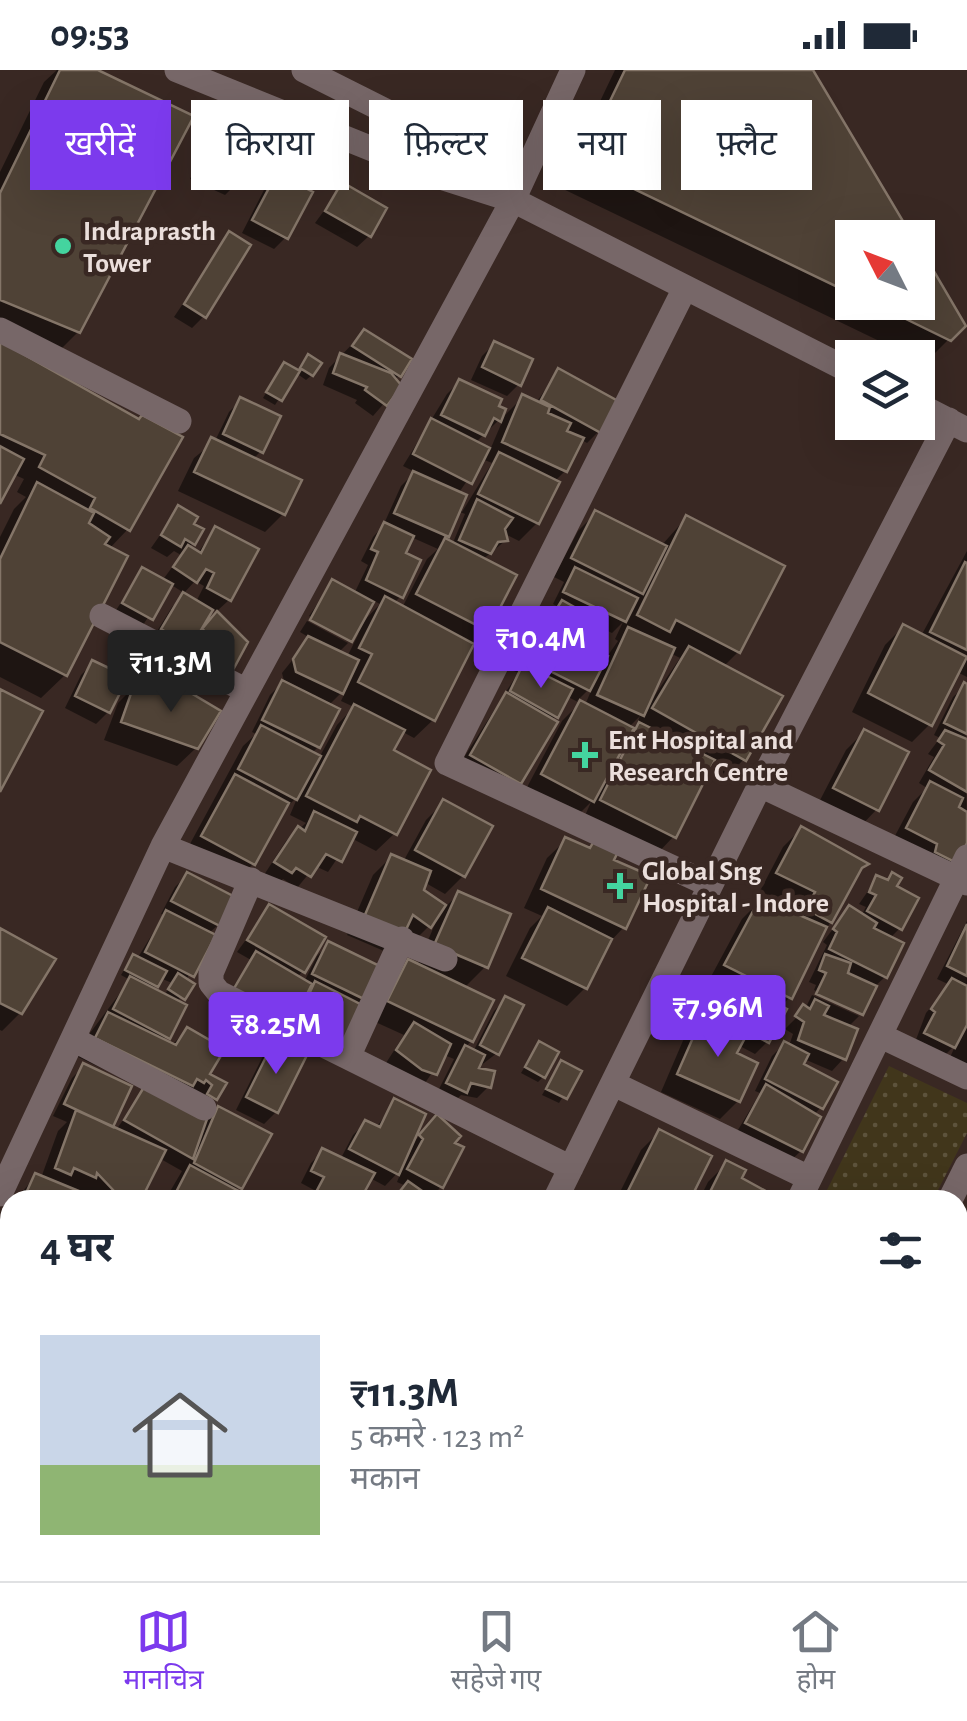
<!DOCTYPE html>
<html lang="hi">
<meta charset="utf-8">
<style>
body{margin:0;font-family:"Alegreya Sans","Noto Sans Devanagari",sans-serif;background:#f6f6f7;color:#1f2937;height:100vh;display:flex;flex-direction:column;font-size:38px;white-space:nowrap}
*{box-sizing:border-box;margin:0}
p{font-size:32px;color:#747a83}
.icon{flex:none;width:55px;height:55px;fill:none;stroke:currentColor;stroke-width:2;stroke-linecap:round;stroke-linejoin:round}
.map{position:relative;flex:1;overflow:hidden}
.drawer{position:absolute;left:0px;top:1120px;width:968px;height:392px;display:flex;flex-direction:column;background:#fff;border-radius:30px 30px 0 0;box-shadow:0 10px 40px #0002}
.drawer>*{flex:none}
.top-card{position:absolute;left:30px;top:30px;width:908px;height:90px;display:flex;gap:20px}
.needle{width:65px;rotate:312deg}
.controls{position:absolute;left:835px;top:150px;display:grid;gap:20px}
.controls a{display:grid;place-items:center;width:100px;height:100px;border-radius:0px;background:#fff;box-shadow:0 10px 40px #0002;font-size:50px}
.price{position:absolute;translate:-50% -85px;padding:0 22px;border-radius:10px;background:#7c3aed;color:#fff;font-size:32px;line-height:65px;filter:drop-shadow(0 2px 5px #0008)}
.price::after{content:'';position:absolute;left:50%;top:60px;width:30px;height:22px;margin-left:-15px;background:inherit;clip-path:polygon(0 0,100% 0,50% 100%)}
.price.on{background:#222;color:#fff}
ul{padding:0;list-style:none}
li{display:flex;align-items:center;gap:30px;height:250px;padding:0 40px}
li span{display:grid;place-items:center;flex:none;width:280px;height:200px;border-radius:0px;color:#555}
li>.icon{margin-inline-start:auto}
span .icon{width:120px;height:120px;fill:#fffc;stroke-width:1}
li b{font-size:42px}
h2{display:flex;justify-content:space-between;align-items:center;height:120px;padding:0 40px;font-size:42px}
.chip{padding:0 35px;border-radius:0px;background:#fff;box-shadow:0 10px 40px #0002;font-size:35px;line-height:90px}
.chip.on{background:#7c3aed;color:#fff}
.status{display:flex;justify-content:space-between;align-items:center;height:70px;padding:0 50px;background:#fff;direction:ltr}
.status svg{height:28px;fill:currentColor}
.dock{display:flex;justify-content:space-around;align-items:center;height:140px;border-top:2px solid #e0e1e3;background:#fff;font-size:28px;color:#747a83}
.dock a{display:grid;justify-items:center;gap:5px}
.dock .on{color:#7c3aed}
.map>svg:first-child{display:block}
.park{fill:url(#park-dots)}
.shadow{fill:#0007;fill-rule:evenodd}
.building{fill:#4f4236;stroke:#847568;stroke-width:2.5}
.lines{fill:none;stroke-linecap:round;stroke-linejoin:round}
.minor{stroke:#776768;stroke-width:25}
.poi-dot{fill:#44d49f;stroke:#392823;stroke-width:4}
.labels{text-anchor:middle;stroke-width:9;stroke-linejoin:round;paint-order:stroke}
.poi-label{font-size:28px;font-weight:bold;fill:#ebdfdc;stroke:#392823;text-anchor:start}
</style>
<div class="status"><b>09:53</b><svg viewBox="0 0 49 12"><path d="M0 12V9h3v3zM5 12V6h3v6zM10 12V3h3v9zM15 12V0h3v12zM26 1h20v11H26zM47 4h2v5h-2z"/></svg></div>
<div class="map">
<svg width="967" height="1511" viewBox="0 0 967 1511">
<defs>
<pattern id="park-dots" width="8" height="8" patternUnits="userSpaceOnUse" patternTransform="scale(2.5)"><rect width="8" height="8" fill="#41361b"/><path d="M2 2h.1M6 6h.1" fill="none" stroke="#5d533c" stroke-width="1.8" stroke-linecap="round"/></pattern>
</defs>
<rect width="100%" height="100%" fill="#392823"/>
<path class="park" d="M 889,996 L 967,1033 L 967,1063 L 933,1130 L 822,1130 Z"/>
<path class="shadow" d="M 57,0 L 92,0 L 78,262 L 54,286 L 0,263 L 0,102 L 44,12 Z
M 615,0 L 810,0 L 852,168 L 852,232 L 918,232 L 918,179 L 963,255 L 925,293 L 559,117 Z
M 218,62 L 237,113 L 225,125 L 190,109 L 206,74 Z
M 277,106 L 286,167 L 274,179 L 242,163 L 265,118 Z
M 343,115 L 369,166 L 357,177 L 315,153 Z
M 229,165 L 204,246 L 192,258 L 174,247 Z
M 364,262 L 399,306 L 394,310 L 399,316 L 373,346 L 355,333 L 357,330 L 323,315 L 329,298 Z
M 0,274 L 128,459 L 109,479 L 65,605 L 41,628 L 0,607 L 0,467 L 14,439 L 26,427 L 17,422 L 24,409 L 13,404 L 0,428 Z
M 494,274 L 519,314 L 507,326 L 471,310 L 482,286 Z
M 303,293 L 312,305 L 306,310 L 296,303 L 275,335 L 263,328 L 279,301 L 297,302 Z
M 558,301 L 599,361 L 587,373 L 580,369 L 565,401 L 554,412 L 537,453 L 519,471 L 503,463 L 505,471 L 482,490 L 486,560 L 471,575 L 433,650 L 414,668 L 401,661 L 391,681 L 395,763 L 376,781 L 351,768 L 328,802 L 315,796 L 297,818 L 283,809 L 278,814 L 264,805 L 286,771 L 306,753 L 290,745 L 298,726 L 280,744 L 253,794 L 235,812 L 184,785 L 243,676 L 256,664 L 252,662 L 270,625 L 284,611 L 282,603 L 310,568 L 300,562 L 307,551 L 348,573 L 338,583 L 347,587 L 359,563 L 350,571 L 309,546 L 332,513 L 354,524 L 368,495 L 361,491 L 373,467 L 383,456 L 401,416 L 415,402 L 403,396 L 447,324 L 459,312 L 496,337 L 499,350 L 475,373 L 490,380 L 505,345 L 523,327 L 536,333 ZM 482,389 L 492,393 L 462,442 L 458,424 ZM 458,441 L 465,444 L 452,475 L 442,470 ZM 411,467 L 438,479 L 427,489 L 402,538 L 393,534 L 401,526 L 402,484 ZM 372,530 L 380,534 L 362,553 L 360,552 ZM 348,616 L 341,631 L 354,637 L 337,655 L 319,688 L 311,684 L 318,677 L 328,636 Z
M 241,330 L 261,381 L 253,389 L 283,444 L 265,462 L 178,421 L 194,388 L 215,371 L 229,342 Z
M 179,438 L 191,455 L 193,473 L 188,478 L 197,484 L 215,459 L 229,530 L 217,541 L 211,538 L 197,562 L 217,544 L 245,572 L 220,609 L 193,594 L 201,579 L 191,571 L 177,587 L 151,571 L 172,537 L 184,525 L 196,532 L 204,516 L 195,511 L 184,523 L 170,514 L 139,561 L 112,546 L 143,500 L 162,511 L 181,485 L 174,481 L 167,487 L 151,478 Z
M 596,443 L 661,476 L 686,448 L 738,582 L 723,597 L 744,689 L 726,708 L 709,698 L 674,766 L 656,785 L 584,748 L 591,732 L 574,749 L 524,723 L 562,651 L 580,633 L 566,626 L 520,713 L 454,703 L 518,603 L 514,601 L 530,568 L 559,537 L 553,534 L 564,512 L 554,507 L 578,461 ZM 623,552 L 615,569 L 618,571 L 606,588 L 586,578 L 601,558 L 612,563 ZM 670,583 L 680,588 L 655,625 L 651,623 ZM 594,614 L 585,635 L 577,631 ZM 640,646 L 634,660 L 628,658 Z
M 967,481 L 967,607 L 957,602 L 930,654 L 912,672 L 852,642 L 885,575 L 903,557 L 921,566 Z
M 93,593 L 108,642 L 96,654 L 65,638 L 81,605 Z
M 136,615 L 171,627 L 179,620 L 196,678 L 177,696 L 104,670 L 118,633 Z
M 965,616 L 967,768 L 955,792 L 937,810 L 889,777 L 913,732 L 927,718 L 919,713 L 934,687 L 928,684 L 940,668 L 934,665 L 953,627 Z
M 864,662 L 877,739 L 859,758 L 817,736 L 846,680 Z
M 444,732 L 463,806 L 445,824 L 424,812 L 420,821 L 445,837 L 459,824 L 485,897 L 464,918 L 471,971 L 465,978 L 473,982 L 494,941 L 506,929 L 497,983 L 475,1000 L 489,1016 L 477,1028 L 461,1025 L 453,1033 L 436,1025 L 454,989 L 444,985 L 423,1016 L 386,993 L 404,965 L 371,950 L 390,910 L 408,892 L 417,896 L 438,847 L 411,874 L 384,881 L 347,865 L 373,805 L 391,787 L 403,792 L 426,750 Z
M 801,759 L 857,802 L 790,927 L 779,938 L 767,972 L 755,984 L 738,975 L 734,985 L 738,1031 L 720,1049 L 661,1022 L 685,966 L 703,948 L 715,955 L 732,926 L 707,914 L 742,849 L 760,831 L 787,845 L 794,838 L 760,821 L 783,777 Z
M 566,770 L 587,780 L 595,772 L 611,791 L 624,857 L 606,876 L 585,918 L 567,936 L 506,906 L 530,858 L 542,846 L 524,838 L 547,788 Z
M 187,805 L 218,855 L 208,864 L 186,911 L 163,972 L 171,976 L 187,960 L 206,1005 L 223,1014 L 197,1046 L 206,1051 L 219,1039 L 240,1130 L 165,1130 L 182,1101 L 159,1088 L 139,1130 L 88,1130 L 83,1125 L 80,1130 L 15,1130 L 36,1106 L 41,1108 L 58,1061 L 67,1052 L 53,1046 L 72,1008 L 84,996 L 110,1057 L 116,1060 L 145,1019 L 78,987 L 90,963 L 130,910 L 121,905 L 129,892 L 137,889 L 164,845 L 161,844 L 175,817 ZM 160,908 L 172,913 L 164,926 L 152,920 Z
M 877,808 L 894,817 L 900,858 L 889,869 L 885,907 L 873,918 L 860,945 L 860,941 L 814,920 L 816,915 L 809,912 L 827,875 L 823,872 L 849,838 L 861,846 L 866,837 L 859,834 Z
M 270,837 L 303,901 L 296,908 L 304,912 L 317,886 L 329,874 L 383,900 L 345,975 L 223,932 L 251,890 L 237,882 Z
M 967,851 L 967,1003 L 948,992 L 956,974 L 941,989 L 914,975 L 926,943 L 950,915 L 937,909 Z
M 0,861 L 20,943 L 2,961 L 0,960 Z
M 812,925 L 859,946 L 848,957 L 843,989 L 832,1001 L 804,989 L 800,995 L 821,1037 L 813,1046 L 801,1081 L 789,1092 L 735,1065 L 760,1023 L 755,1021 L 772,986 L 784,974 L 789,976 L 793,964 L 785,959 L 805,939 Z
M 539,974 L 543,1007 L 538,1012 L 521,1003 Z
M 275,975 L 303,989 L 276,1042 L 264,1054 L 236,1040 L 263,986 Z
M 561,993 L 578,1002 L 559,1033 L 542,1025 Z
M 395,1031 L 408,1079 L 425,1059 L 451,1073 L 441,1116 L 431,1130 L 392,1130 L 406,1116 L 397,1112 L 403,1097 L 385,1116 L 370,1108 L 358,1130 L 308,1130 L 314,1120 L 301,1113 L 311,1093 L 323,1081 L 340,1090 L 353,1065 L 365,1053 L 376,1058 Z
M 659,1062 L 688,1130 L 616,1130 L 641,1080 Z
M 727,1093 L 738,1109 L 780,1130 L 699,1130 L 708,1112 Z
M 10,1141 L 10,1276 L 0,1279 L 0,1164 Z
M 967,1155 L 967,1296 L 958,1305 L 958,1176 Z
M 9,1347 L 10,1346 L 10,1381 L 0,1377 Z
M 961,1347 L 967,1351 L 967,1418 L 958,1414 Z
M 0,1402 L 10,1407 L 10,1502 L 36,1502 L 27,1511 L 0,1511 Z
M 94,1502 L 123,1502 L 118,1511 L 89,1511 Z
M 251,1502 L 284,1502 L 279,1511 L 246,1511 Z
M 433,1502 L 514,1502 L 512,1509 L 518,1502 L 585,1502 L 579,1511 L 429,1511 Z
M 742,1502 L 777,1502 L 768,1511 L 746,1511 Z
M 905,1502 L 897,1511 L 774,1511 L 778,1502 Z
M 911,1502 L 954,1502 L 950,1511 L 910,1511 Z
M 649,1503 L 665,1511 L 642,1511 Z"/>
<path class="building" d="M 60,0 L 98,0 L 194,46 L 80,263 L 0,230 L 0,123 Z
M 625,0 L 813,0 L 913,168 L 852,168 L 852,224 L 580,93 Z
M 218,59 L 257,77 L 239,114 L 200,96 Z
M 277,103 L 313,122 L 288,169 L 252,150 Z
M 342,112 L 387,138 L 371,167 L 325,141 Z
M 229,161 L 251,175 L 206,248 L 184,234 Z
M 918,174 L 966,256 L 951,271 L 871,232 L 918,232 Z
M 364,259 L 412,289 L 401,307 L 352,276 Z
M 0,271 L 139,349 L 142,345 L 183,367 L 130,461 L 90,438 L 95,428 L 39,397 L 45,385 L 0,364 Z
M 494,271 L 533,289 L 521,316 L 482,297 Z
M 340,283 L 391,303 L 402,316 L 387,336 L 365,320 L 367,317 L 333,303 Z
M 308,284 L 322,293 L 313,306 L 300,298 Z
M 284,292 L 300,301 L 282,331 L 266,322 Z
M 558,298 L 618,331 L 601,363 L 541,330 Z
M 459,309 L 502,329 L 499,336 L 506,339 L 501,352 L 494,348 L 485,366 L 441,345 Z
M 522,324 L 550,337 L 548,343 L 571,353 L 567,361 L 584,368 L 567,402 L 502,372 Z
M 240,327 L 281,346 L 263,383 L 223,364 Z
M 431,348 L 490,378 L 472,414 L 413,384 Z
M 211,367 L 302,410 L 285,445 L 194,402 Z
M 0,376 L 24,389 L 0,434 Z
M 499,382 L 560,412 L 539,454 L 478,424 Z
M 413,401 L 467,425 L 449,467 L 394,443 Z
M 37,412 L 94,443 L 89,453 L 110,467 L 105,474 L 128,486 L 67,606 L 0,572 L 0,489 Z
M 477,429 L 513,448 L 505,459 L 508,471 L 498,472 L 491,484 L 459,470 Z
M 178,435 L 198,447 L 194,454 L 204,459 L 195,475 L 185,469 L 181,477 L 161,465 Z
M 595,440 L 667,476 L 643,524 L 571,488 Z
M 686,445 L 785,496 L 740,583 L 676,550 L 670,562 L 637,545 Z
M 384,452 L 414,466 L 406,483 L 421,490 L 403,528 L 366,510 L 378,482 L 371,479 Z
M 215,456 L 259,479 L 231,531 L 207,518 L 214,503 L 206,499 L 197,513 L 173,497 L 188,475 L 201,483 Z
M 445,468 L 517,505 L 488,561 L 416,524 Z
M 965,492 L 967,493 L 967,580 L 930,562 Z
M 142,497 L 173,514 L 153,550 L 122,533 Z
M 575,497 L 638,528 L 626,552 L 563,522 Z
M 332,509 L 374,532 L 352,572 L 310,550 Z
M 183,522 L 213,540 L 191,577 L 161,559 Z
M 385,526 L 474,574 L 435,651 L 358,612 L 372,584 L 359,578 Z
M 562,530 L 606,555 L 595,574 L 551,548 Z
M 217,541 L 248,572 L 234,598 L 203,581 L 211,566 L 202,559 Z
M 542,553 L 608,586 L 590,621 L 524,588 Z
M 903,554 L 967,587 L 932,656 L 868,623 Z
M 628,557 L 675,578 L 644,646 L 597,625 Z
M 308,566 L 359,590 L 343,624 L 296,602 L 293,589 Z
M 689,576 L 783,626 L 746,691 L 652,638 Z
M 92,590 L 128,607 L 110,643 L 75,626 Z
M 523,594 L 573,619 L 558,648 L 510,621 Z
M 282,610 L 340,639 L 320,678 L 262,650 Z
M 135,612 L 174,625 L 179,616 L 221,641 L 198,679 L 121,652 Z
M 964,612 L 967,614 L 967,664 L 944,653 Z
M 0,619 L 43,641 L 0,722 Z
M 506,622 L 558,652 L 521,714 L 470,685 Z
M 580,630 L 634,658 L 594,732 L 541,704 Z
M 354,634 L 405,660 L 394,680 L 431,700 L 397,765 L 360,746 L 357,752 L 306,726 Z
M 639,652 L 715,690 L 676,768 L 600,730 Z
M 261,655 L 321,686 L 297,730 L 238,699 Z
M 864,659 L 909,682 L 879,741 L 833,718 Z
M 945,660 L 967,669 L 967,722 L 929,700 L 944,675 L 938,671 Z
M 235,704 L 289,733 L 255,795 L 201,766 Z
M 930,711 L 963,728 L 959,737 L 967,742 L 967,773 L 957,793 L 935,782 L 937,774 L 906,758 Z
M 443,729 L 493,756 L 465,807 L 415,780 Z
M 314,741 L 357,762 L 342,792 L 326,784 L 311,807 L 296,798 L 292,803 L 274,792 L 298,756 L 305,761 Z
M 801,756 L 869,794 L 862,798 L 832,853 L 806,839 L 815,822 L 776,803 Z
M 565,767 L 590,778 L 595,769 L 619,780 L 614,790 L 651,806 L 626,859 L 541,819 Z
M 391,784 L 431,801 L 424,820 L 446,835 L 431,858 L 413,845 L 404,864 L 364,847 Z
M 187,802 L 235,827 L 220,856 L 171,831 Z
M 892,802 L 902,808 L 897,816 L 919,828 L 902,860 L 867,841 L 876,825 L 869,822 L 876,805 L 888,810 Z
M 458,821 L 511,844 L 488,898 L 434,875 Z
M 760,828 L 827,857 L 792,929 L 724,895 Z
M 269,834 L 326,867 L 305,903 L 247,870 Z
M 849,835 L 877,853 L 874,858 L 904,873 L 887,908 L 829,879 L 837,862 L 833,859 Z
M 548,837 L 612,869 L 587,919 L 522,888 Z
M 166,840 L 216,865 L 194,907 L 145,882 Z
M 967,854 L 967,906 L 947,896 Z
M 0,858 L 56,889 L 22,944 L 0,933 Z
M 328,871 L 386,899 L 370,932 L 312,904 Z
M 256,881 L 312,914 L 292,954 L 233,920 Z
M 133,884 L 167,901 L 158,917 L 125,900 Z
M 825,884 L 851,893 L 848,903 L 877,916 L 863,945 L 816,924 L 826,903 L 819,900 Z
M 408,889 L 494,930 L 473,972 L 387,931 Z
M 178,903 L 195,914 L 185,930 L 168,919 Z
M 130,906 L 187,935 L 170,969 L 113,939 Z
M 952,908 L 967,916 L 967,955 L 955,978 L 924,963 L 935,942 L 931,939 Z
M 315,911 L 368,938 L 347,977 L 298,949 Z
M 740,914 L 787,939 L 769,973 L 722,949 Z
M 505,926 L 524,935 L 499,985 L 480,975 Z
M 815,929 L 829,936 L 824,945 L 858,959 L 846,990 L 798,970 L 804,952 L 795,946 L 803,934 L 810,939 Z
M 108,942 L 176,975 L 187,957 L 225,979 L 210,1004 L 227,1013 L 217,1030 L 207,1024 L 212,1015 L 206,1010 L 204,1013 L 197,1009 L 193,1016 L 95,968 Z
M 703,945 L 745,968 L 737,983 L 758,993 L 740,1032 L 677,1004 Z
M 414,952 L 451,974 L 437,1005 L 422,1000 L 396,980 Z
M 274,971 L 306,987 L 278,1043 L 246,1027 Z
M 539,971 L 559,982 L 545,1008 L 525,997 Z
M 784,971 L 809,984 L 804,994 L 838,1012 L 823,1039 L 765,1009 Z
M 465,975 L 485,985 L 479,998 L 495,1001 L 491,1018 L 471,1013 L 467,1023 L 446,1013 Z
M 561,990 L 582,1001 L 567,1029 L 546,1019 Z
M 83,993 L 132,1016 L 113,1057 L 64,1034 Z
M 766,1014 L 821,1047 L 803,1082 L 745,1053 Z
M 144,1017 L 207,1049 L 193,1089 L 124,1050 Z
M 394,1028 L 426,1044 L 399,1105 L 349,1079 L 365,1050 L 380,1057 Z
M 218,1036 L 272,1064 L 242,1119 L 194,1093 Z
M 76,1040 L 166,1080 L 141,1130 L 115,1122 L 97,1103 L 96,1108 L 74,1098 L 71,1105 L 55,1098 Z
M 437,1044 L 461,1066 L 455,1073 L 464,1077 L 443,1118 L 407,1099 L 423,1069 L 419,1065 Z
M 659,1059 L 712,1086 L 690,1130 L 646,1130 L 628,1121 Z
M 322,1078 L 375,1103 L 360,1130 L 314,1126 L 324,1107 L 311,1101 Z
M 726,1090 L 746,1100 L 742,1108 L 782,1130 L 706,1130 Z
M 190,1095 L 246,1125 L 243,1130 L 172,1130 Z
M 35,1103 L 86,1124 L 83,1130 L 23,1130 Z
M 408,1111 L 435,1130 L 393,1130 Z
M 10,1161 L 10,1258 L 0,1253 L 0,1184 Z
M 961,1194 L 967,1197 L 967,1238 L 958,1234 Z
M 958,1246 L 967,1251 L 967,1295 L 958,1290 Z
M 961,1344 L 967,1348 L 967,1393 L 958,1389 Z
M 0,1399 L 10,1404 L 10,1485 L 0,1480 Z
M 958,1442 L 967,1447 L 967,1483 L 958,1501 Z
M 137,1502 L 187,1502 L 182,1511 L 132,1511 Z
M 195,1502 L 231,1502 L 247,1511 L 191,1511 Z
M 441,1502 L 517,1502 L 511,1511 L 437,1511 Z
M 782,1502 L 818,1502 L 814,1511 L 782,1511 L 779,1509 Z
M 820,1502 L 855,1502 L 851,1511 L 816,1511 Z
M 857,1502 L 882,1502 L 892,1507 L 852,1511 Z"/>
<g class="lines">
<path class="minor" d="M 177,0 L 444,108 L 513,130 L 852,302
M 304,0 L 469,83 L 510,127
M 685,218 L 447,693 L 710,815
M 0,260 L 179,351
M 918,335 L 967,360
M 102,546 L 247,621
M 760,715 L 967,813
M 163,776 L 445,889
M 251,810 L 211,903 L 211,913 L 219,923 L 571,1098
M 881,966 L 967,1007
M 73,969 L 204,1038
M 348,987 L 402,869
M 614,1014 L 809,1108
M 0,1124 L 163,776 L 513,130 L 573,0
M 555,1130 L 760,715 L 949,350
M 799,1130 L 967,787
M 950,1130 L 967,1096
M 0,1278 L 10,1283
M 958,1421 L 967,1426
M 727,1502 L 742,1511
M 377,1511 L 381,1502
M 616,1511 L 620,1502"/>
</g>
<g class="poi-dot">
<circle cx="63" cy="176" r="10"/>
<path d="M580 670h10v10h10v10h-10v10h-10v-10h-10v-10h10z"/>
<path d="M615 801h10v10h10v10h-10v10h-10v-10h-10v-10h10z"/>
</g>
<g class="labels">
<g class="poi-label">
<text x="83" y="170">Indraprasth<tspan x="83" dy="32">Tower</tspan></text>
<text x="608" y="679">Ent Hospital and<tspan x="608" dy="32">Research Centre</tspan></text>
<text x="642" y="810">Global Sng<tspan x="642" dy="32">Hospital - Indore</tspan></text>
</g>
</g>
</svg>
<div class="controls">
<a><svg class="needle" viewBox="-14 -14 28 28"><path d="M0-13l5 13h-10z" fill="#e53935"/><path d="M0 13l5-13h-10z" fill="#747a83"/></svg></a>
<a><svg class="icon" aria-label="layers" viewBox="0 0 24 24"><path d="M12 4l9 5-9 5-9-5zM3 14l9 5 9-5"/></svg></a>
</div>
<b class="price" style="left:541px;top:621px">₹10.4M</b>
<b class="price on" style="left:171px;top:645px">₹11.3M</b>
<b class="price" style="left:718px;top:990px">₹7.96M</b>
<b class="price" style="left:276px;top:1007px">₹8.25M</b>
<div class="top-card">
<a class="chip on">खरीदें</a>
<a class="chip">किराया</a>
<a class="chip">फ़िल्टर</a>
<a class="chip">नया</a>
<a class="chip">फ़्लैट</a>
</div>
<section class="drawer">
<h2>4 घर<svg class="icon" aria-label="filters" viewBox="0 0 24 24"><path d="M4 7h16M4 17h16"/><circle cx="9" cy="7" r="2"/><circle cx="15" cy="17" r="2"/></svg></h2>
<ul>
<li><span style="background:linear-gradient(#c9d6e8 65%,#8fb573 0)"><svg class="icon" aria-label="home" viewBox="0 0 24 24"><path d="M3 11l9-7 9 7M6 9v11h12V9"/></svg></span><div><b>₹11.3M</b><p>5 कमरे · 123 m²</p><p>मकान</p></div></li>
</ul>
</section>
</div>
<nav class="dock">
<a class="on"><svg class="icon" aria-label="map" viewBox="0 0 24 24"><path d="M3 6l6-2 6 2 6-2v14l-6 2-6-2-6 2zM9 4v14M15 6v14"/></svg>मानचित्र</a>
<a><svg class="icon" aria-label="saved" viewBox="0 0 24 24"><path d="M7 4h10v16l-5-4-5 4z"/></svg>सहेजे गए</a>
<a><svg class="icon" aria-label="home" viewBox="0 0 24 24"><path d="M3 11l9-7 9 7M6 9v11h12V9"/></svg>होम</a>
</nav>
